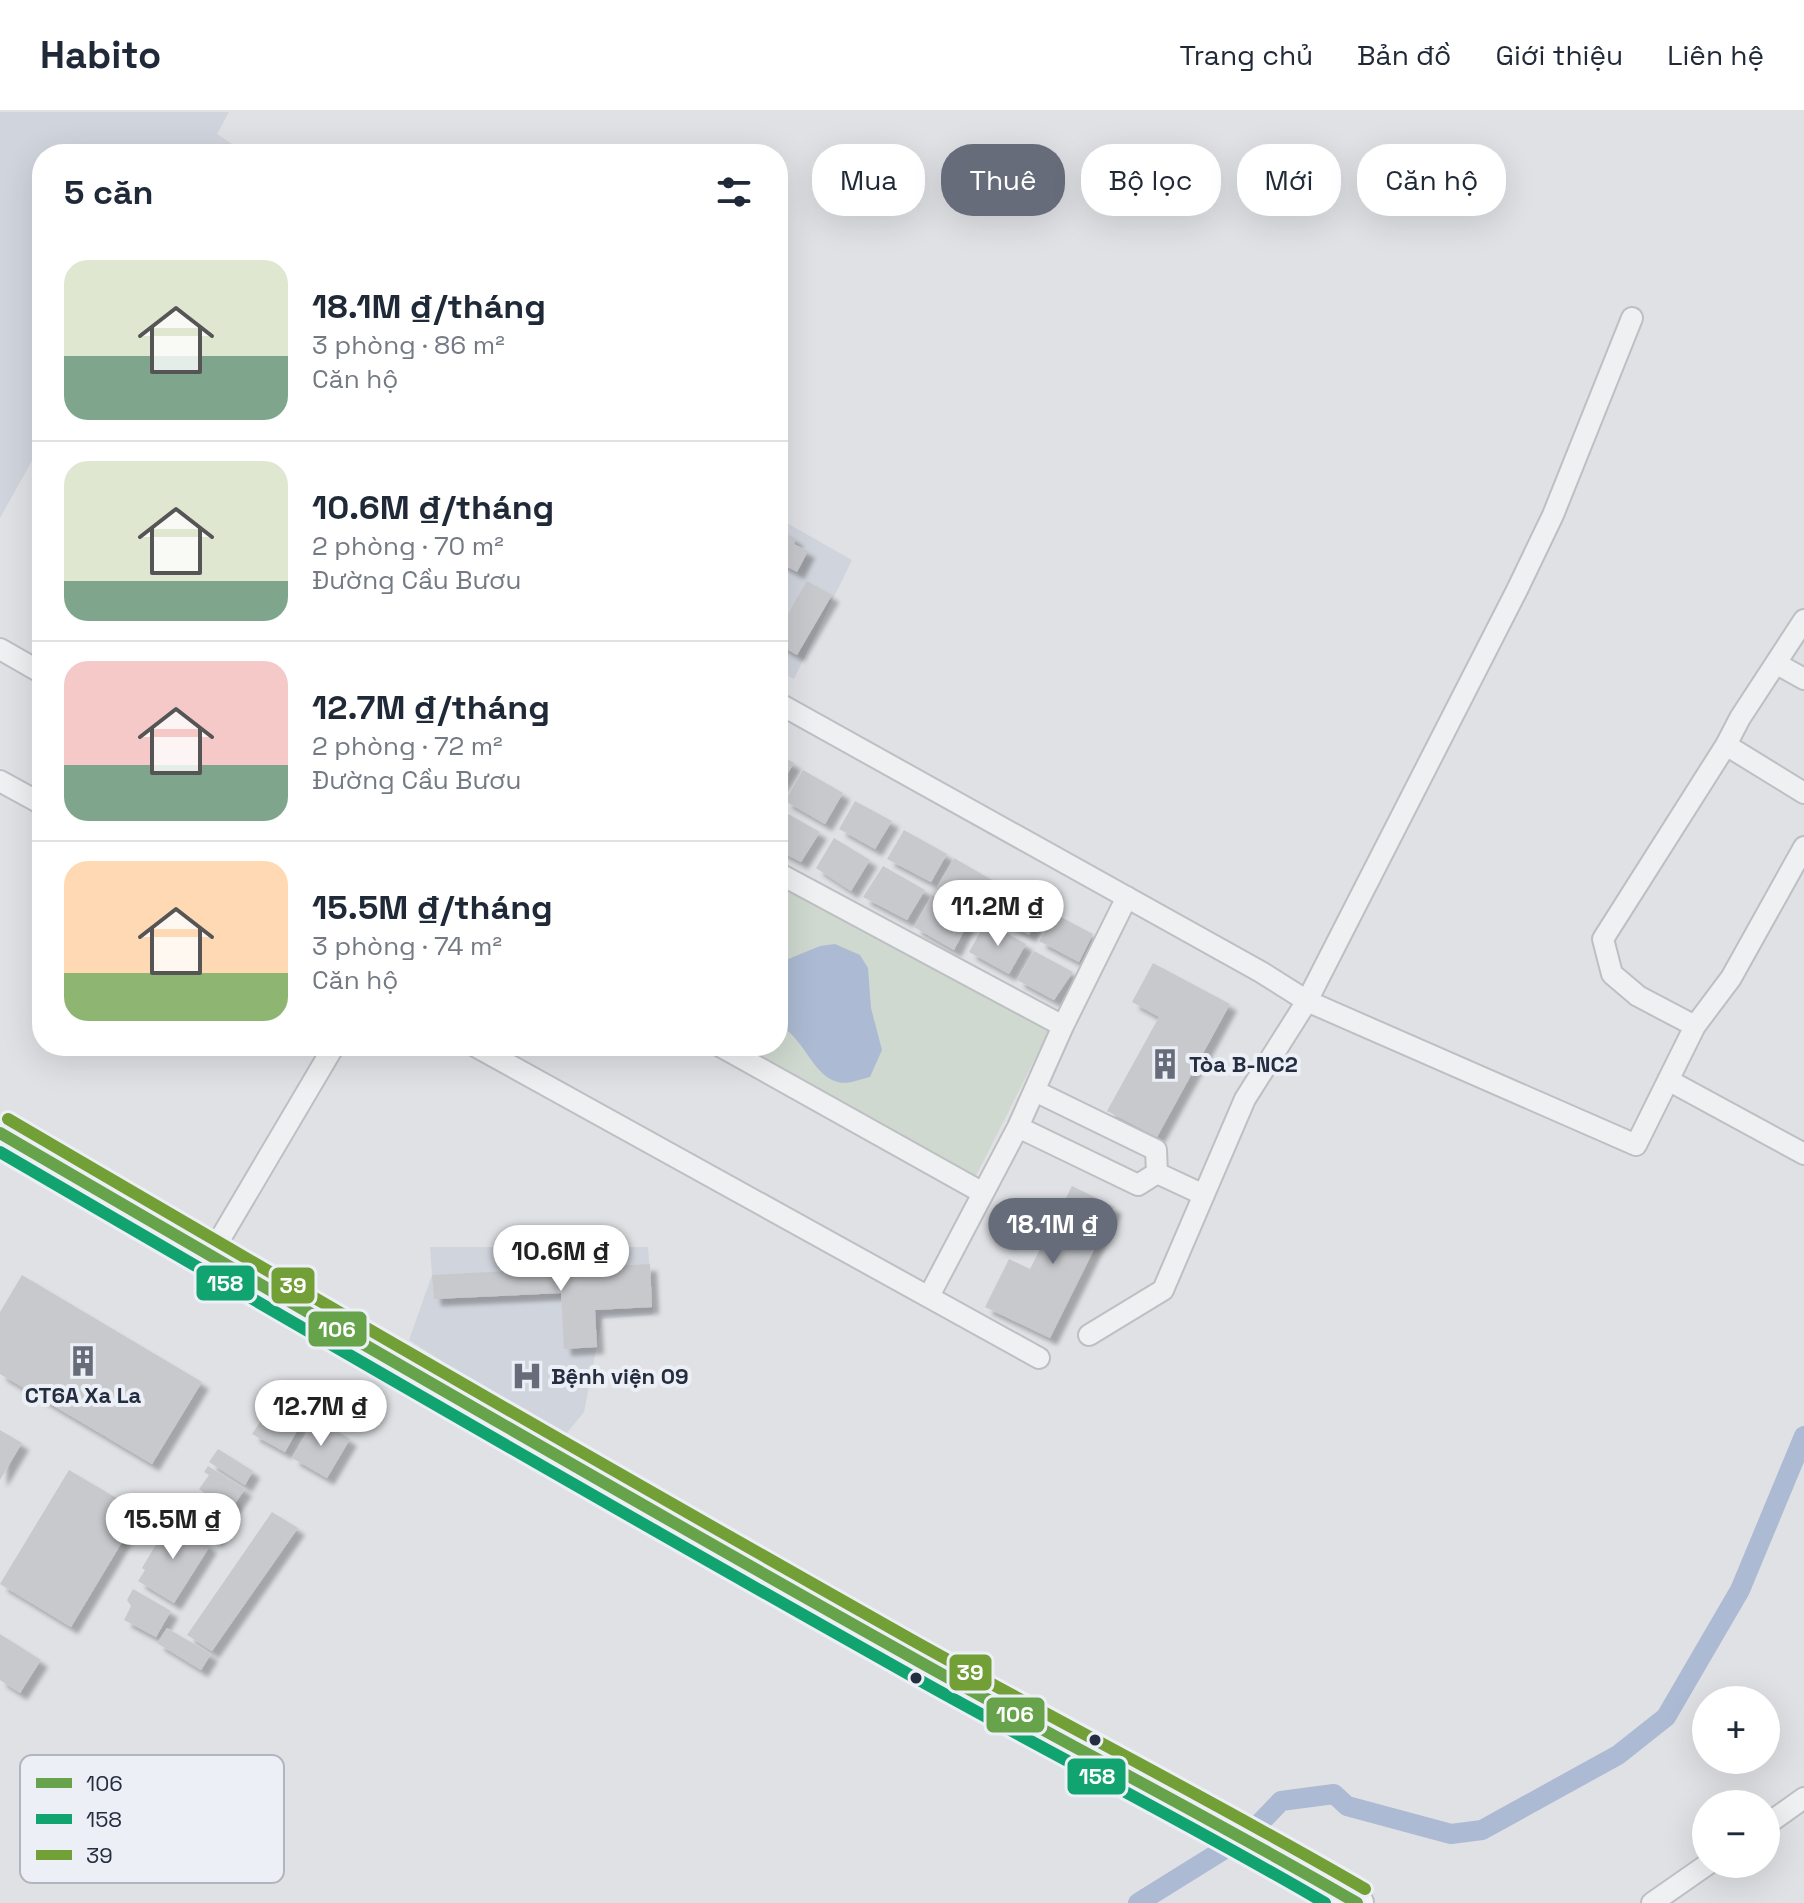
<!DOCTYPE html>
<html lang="vi">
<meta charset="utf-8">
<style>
body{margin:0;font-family:"Space Grotesk",sans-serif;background:#f6f6f7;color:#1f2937;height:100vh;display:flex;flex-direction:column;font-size:30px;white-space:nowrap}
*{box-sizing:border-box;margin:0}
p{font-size:26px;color:#747a83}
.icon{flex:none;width:44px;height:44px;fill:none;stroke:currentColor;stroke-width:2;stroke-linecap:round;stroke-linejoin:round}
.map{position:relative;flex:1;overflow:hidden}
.drawer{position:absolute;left:32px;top:32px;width:756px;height:912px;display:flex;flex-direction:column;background:#fff;border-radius:32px;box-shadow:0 8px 32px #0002}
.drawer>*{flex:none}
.banner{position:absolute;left:812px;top:32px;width:760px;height:72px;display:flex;gap:16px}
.controls{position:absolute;left:1692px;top:1574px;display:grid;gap:16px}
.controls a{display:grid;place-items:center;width:88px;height:88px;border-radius:50%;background:#fff;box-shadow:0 8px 32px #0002;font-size:40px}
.price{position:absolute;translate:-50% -68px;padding:0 18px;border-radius:28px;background:#fff;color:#222;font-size:26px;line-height:52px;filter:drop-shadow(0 2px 4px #0008)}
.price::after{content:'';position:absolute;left:50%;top:48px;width:24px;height:18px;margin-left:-12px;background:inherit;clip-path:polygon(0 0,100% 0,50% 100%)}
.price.selected{background:#666c7a;color:#fff}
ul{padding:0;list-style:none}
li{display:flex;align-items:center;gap:24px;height:200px;padding:0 32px}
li+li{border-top:2px solid #e0e1e3}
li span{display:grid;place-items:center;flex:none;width:224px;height:160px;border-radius:24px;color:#555}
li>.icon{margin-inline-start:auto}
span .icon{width:96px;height:96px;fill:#fffc;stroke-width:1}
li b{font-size:34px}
h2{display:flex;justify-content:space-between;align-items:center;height:96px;padding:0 32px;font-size:34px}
.tag{padding:0 28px;border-radius:32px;background:#fff;box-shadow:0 8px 32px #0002;font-size:28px;line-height:72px}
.tag.selected{background:#666c7a;color:#fff}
header{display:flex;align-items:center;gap:48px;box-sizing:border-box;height:112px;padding:0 40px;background:#fff;border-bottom:2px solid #e0e1e3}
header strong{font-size:38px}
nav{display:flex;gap:44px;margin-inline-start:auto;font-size:28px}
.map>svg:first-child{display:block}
.built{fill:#d0d4dc}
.green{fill:#cfd9cf}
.water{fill:#acbad3}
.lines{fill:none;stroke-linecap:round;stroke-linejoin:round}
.canal{stroke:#acbad3;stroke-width:20}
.building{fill:#c8c9cd;filter:url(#shadow)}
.street-casing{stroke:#bebfc3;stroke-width:24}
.primary-casing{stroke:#bbbec3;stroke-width:36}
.street{stroke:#eff0f2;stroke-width:20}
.primary{stroke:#f4f5f6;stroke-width:32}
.bus-1-casing{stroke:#eceff6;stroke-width:18}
.bus-2-casing{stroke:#eceff6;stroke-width:18}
.bus-3-casing{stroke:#eceff6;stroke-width:18}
.bus-1{stroke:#66a34a;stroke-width:12}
.bus-2{stroke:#11a471;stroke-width:12}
.bus-3{stroke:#729f36;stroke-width:12}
.bus-dot{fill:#252d40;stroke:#eceff6;stroke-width:3}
.labels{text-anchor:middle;stroke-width:8;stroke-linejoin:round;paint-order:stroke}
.poi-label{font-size:22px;font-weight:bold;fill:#252d40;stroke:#eceff6;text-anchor:start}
.key{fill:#eceff6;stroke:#b0b5bf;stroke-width:2}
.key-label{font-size:22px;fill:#252d40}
.line-badge{stroke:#eceff6;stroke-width:3}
.badge-label{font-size:22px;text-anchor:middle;font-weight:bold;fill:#fff}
</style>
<header>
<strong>Habito</strong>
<nav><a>Trang chủ</a><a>Bản đồ</a><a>Giới thiệu</a><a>Liên hệ</a></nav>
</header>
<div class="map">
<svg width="1804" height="1791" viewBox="0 0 1804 1791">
<defs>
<filter id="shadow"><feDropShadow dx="7" dy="7" stdDeviation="2" flood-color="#0004"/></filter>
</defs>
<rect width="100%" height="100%" fill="#e0e1e5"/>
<path class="built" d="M 0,0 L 229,0 L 217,22 L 240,37 L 237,42 L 42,42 L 42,331 L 0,406 Z
M 778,406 L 852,448 L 794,567 L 778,559 Z
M 430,1135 L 648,1135 L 653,1203 L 602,1207 L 584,1300 L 562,1327 L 409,1228 L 432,1163 Z"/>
<path class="green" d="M 778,770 L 1050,917 L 976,1064 L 741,934 L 778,934 Z"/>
<path class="water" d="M 835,832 L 860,843 L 868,856 L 871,896 L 882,938 L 870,965 C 861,967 847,973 838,970 C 812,964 804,924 778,913 L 778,848 L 786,848 L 820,834 Z"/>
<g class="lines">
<path class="canal" d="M 1258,1713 L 1281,1689 L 1334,1682 L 1347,1694 L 1451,1722 L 1482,1718 L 1618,1643 L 1666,1605 L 1740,1478 L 1804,1324
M 1138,1791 L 1228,1735"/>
</g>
<path class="building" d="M 778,417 L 796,427 L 794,432 L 808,439 L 797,460 L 778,450 Z
M 807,469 L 832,483 L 797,543 L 778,532 L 778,519 Z
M 778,642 L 794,651 L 778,677 Z
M 803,658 L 843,681 L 825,712 L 785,689 Z
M 855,689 L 892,709 L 875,737 L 839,717 Z
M 781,698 L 820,720 L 801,750 L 778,738 L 778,703 Z
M 904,718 L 947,742 L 931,770 L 887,747 Z
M 834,726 L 870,748 L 851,779 L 816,756 Z
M 954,746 L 992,768 L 977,796 L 937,775 Z
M 883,754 L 925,778 L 907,808 L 863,785 Z
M 1005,776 L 1045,797 L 1029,823 L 989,802 Z
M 932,783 L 972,803 L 954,838 L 914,815 Z
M 1055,802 L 1093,822 L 1079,850 L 1039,829 Z
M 986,810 L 1026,832 L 1009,862 L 969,840 Z
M 1034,839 L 1073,860 L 1054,888 L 1017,868 Z
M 1153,851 L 1230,892 L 1157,1025 L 1107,999 L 1159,905 L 1132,890 Z
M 1072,1074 L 1115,1095 L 1050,1226 L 985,1195 L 1009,1147 L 1030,1157 Z
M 650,1152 L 652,1195 L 595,1198 L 597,1235 L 564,1237 L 561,1181 L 434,1187 L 432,1163 Z
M 22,1163 L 202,1270 L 152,1352 L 0,1262 L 0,1200 Z
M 280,1281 L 308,1299 L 285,1340 L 252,1322 Z
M 316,1306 L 350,1327 L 327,1366 L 292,1346 Z
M 0,1318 L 22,1331 L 0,1368 Z
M 218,1337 L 253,1359 L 245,1373 L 209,1350 Z
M 208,1354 L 245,1377 L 230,1399 L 199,1377 L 209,1363 L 204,1360 Z
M 69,1358 L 140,1400 L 71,1515 L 0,1472 Z
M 183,1390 L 222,1416 L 215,1427 L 175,1401 Z
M 272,1400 L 298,1416 L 212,1539 L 187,1523 Z
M 171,1407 L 210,1434 L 174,1491 L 138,1469 L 145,1458 L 142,1456 Z
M 133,1477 L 171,1499 L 156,1525 L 124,1508 L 131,1494 L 127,1488 Z
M 167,1516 L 211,1542 L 201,1558 L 157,1531 Z
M 0,1522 L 41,1548 L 20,1581 L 0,1568 Z"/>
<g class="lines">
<defs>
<path id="street" d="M 0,537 L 42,561
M 1777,552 L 1804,567
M 778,591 L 1261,860 L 1307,889 L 1636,1033 L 1695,914 L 1731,866 L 1804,735
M 1726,633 L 1804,681
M 0,669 L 42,692
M 778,761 L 1063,914
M 1695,914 L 1638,884 L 1612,862 L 1603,827 L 1726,633 L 1740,606 L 1804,508
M 475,934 L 1039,1246
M 720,934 L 983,1081
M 1668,968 L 1804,1042
M 1018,1015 L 1138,1073 L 1157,1061 L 1156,1038 L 1035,979
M 1157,1061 L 1204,1083
M 210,1144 L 334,934
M 929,1184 L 1018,1015 L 1063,914 L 1127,785
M 1089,1223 L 1163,1178 L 1245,987 L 1307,889 L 1517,478 L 1553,403 L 1632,206
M 1766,1713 L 1804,1686
M 1652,1791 L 1708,1752"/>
<path id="primary" d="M 0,1021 L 558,1347 L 1010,1601 L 1272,1741 L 1357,1791"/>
</defs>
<use href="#street" class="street-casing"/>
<use href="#primary" class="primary-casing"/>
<use href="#street" class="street"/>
<use href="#primary" class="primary"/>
<defs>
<path id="bus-1" d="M 0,1021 C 300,1196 601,1371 904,1541 C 1054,1626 1208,1704 1357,1791"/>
<path id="bus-2" d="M 0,1040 C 300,1215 600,1389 903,1559 C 1043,1638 1187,1710 1325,1791"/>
<path id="bus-3" d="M 8,1007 C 308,1183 609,1357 912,1528 C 1062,1612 1216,1690 1365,1777"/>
</defs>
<use href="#bus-1" class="bus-1-casing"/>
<use href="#bus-2" class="bus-2-casing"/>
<use href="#bus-3" class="bus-3-casing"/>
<use href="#bus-1" class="bus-1"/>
<use href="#bus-2" class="bus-2"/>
<use href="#bus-3" class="bus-3"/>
</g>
<defs>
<symbol id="building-bare" viewBox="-9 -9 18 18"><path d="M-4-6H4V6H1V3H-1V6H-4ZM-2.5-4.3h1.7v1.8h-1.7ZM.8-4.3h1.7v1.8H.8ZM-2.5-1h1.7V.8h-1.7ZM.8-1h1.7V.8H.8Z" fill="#666c7a" stroke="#eceff6" stroke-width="2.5" paint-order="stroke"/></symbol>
<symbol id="hospital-bare" viewBox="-9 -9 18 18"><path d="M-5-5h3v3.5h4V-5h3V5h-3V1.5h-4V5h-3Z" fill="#666c7a" stroke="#eceff6" stroke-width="2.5" paint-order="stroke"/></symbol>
</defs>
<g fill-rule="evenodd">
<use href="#building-bare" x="1143" y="930" width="44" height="44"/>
<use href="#building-bare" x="61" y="1227" width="44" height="44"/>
<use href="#hospital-bare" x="505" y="1242" width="44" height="44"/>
</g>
<g class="bus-dot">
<circle cx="916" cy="1566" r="7"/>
<circle cx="1095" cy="1628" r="7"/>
</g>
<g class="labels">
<g class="poi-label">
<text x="1189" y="960">Tòa B-NC2</text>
<text x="551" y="1272">Bệnh viện 09</text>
<text x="83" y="1291" text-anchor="middle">CT6A Xa La</text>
</g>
</g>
<rect x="20" y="1643" width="264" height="128" rx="12" class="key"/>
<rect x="36" y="1666" width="36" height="10" fill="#66a34a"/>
<rect x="36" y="1702" width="36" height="10" fill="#11a471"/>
<rect x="36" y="1738" width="36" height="10" fill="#729f36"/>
<g class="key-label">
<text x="86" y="1679">106</text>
<text x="86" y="1715">158</text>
<text x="86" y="1751">39</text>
</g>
<g class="line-badge">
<rect x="195" y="1152" width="61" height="38" rx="8" fill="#11a471"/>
<rect x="270" y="1154" width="46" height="39" rx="8" fill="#729f36"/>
<rect x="307" y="1198" width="61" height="38" rx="8" fill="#66a34a"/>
<rect x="948" y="1541" width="45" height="39" rx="8" fill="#729f36"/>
<rect x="985" y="1584" width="61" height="38" rx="8" fill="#66a34a"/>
<rect x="1066" y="1645" width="61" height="39" rx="8" fill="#11a471"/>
</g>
<g class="badge-label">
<text x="225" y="1179">158</text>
<text x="293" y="1181">39</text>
<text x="337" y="1225">106</text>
<text x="970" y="1568">39</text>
<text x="1015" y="1610">106</text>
<text x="1097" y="1672">158</text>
</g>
</svg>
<div class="controls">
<a>+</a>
<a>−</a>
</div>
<b class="price" style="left:998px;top:836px">11.2M ₫</b>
<b class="price selected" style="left:1053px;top:1154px">18.1M ₫</b>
<b class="price" style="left:561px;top:1181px">10.6M ₫</b>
<b class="price" style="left:321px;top:1336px">12.7M ₫</b>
<b class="price" style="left:173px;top:1449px">15.5M ₫</b>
<div class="banner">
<a class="tag">Mua</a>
<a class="tag selected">Thuê</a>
<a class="tag">Bộ lọc</a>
<a class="tag">Mới</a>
<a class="tag">Căn hộ</a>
</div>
<section class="drawer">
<h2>5 căn<svg class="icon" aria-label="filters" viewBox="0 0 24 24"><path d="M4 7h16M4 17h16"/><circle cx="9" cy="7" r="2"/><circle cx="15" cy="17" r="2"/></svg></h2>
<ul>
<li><span style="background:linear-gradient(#dfe7d0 60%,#7fa58c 0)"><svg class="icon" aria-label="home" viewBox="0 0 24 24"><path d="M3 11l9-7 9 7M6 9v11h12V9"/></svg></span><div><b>18.1M ₫/tháng</b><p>3 phòng · 86 m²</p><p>Căn hộ</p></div></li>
<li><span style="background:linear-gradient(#dfe7d0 75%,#7fa58c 0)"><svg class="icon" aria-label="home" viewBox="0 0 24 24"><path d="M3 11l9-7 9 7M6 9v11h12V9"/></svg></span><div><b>10.6M ₫/tháng</b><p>2 phòng · 70 m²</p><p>Đường Cầu Bươu</p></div></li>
<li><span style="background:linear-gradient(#f6c9c9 65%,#7fa58c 0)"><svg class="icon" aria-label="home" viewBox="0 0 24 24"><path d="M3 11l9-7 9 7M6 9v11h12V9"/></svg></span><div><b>12.7M ₫/tháng</b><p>2 phòng · 72 m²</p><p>Đường Cầu Bươu</p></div></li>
<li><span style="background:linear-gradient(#ffd9b3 70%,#8fb573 0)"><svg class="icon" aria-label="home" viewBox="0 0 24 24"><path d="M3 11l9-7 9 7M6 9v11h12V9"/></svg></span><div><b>15.5M ₫/tháng</b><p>3 phòng · 74 m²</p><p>Căn hộ</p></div></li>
</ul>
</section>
</div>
